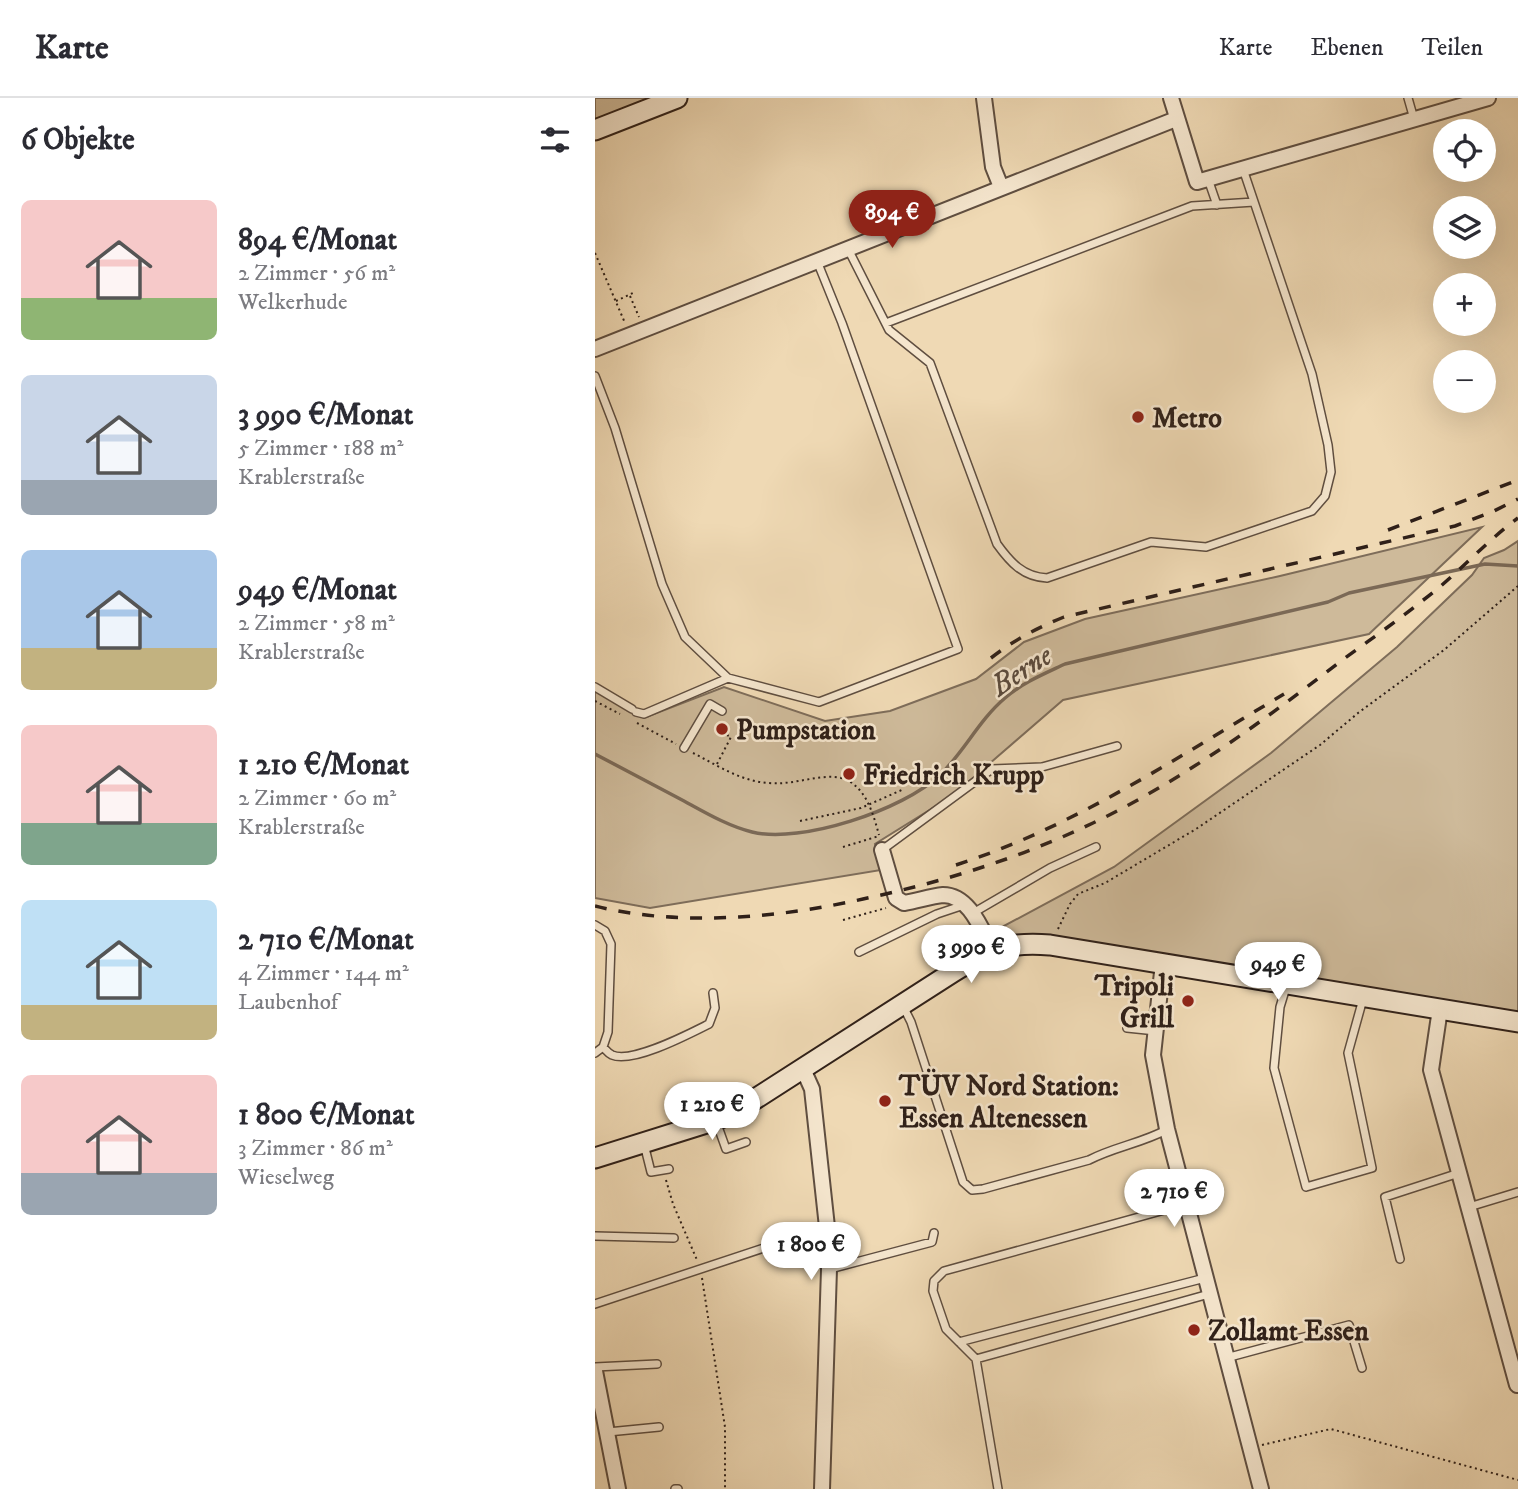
<!DOCTYPE html>
<html lang="de">
<meta charset="utf-8">
<style>
body{margin:0;font-family:"IM FELL DW Pica",serif;background:#f2f2f3;color:#2b2b33;height:100vh;display:flex;flex-direction:column;font-size:26px;white-space:nowrap}
*{box-sizing:border-box;margin:0}
p{font-size:23px;color:#7c7c81}
.icon{flex:none;width:38px;height:38px;fill:none;stroke:currentColor;stroke-width:2;stroke-linecap:round;stroke-linejoin:round}
.map{position:relative;flex:1;overflow:hidden}
.drawer{display:flex;flex-direction:column;background:#fff;width:595px}
.drawer>*{flex:none}
.controls{position:absolute;left:838px;top:21px;display:grid;gap:14px}
.controls a{display:grid;place-items:center;width:63px;height:63px;border-radius:50%;background:#fff;box-shadow:0 7px 28px #0002;font-size:35px}
.price{position:absolute;translate:-50% -60px;padding:0 16px;border-radius:24px;background:#fff;color:#222;font-size:23px;line-height:46px;filter:drop-shadow(0 2px 4px #0008)}
.price::after{content:'';position:absolute;left:50%;top:42px;width:21px;height:16px;margin-left:-10px;background:inherit;clip-path:polygon(0 0,100% 0,50% 100%)}
.price.on{background:#8f2418;color:#fff}
ul{padding:0;list-style:none}
li{display:flex;align-items:center;gap:21px;height:175px;padding:0 21px}
li span{display:grid;place-items:center;flex:none;width:196px;height:140px;border-radius:10px;color:#555}
li>.icon{margin-inline-start:auto}
span .icon{width:84px;height:84px;fill:#fffc;stroke-width:1}
li b{font-size:30px}
h2{display:flex;justify-content:space-between;align-items:center;height:84px;padding:0 21px;font-size:30px}
header{display:flex;align-items:center;gap:42px;box-sizing:border-box;height:98px;padding:0 35px;background:#fff;border-bottom:2px solid #e1e1e2}
header strong{font-size:33px}
nav{display:flex;gap:38px;margin-inline-start:auto;font-size:24px}
main{display:flex;flex:1;min-height:0}
.map>svg:first-child{display:block}
.green{fill:#ceba9a;stroke:#7e6d5a;stroke-width:2}
.lines{fill:none;stroke-linecap:round;stroke-linejoin:round}
.stream{stroke:#7b6956;stroke-width:3.5}
.lane-casing{stroke:#5f4e40;stroke-width:10}
.street-casing{stroke:#5f4e40;stroke-width:18}
.secondary-casing{stroke:#2f2019;stroke-width:23}
.path{stroke:#2f2019;stroke-width:2;stroke-dasharray:2 3.5;stroke-linecap:butt}
.lane{stroke:#f5e6ce;stroke-width:7}
.street{stroke:#f5e6ce;stroke-width:14}
.secondary{stroke:#f5e6ce;stroke-width:19}
.rail{stroke:#2f2019;stroke-width:3.5;stroke-dasharray:12 12;stroke-linecap:butt}
.poi-dot{fill:#8f2418;stroke:#f5e6ce;stroke-width:2.5}
.labels{text-anchor:middle;stroke-width:5;stroke-linejoin:round;paint-order:stroke}
.poi-label{font-size:28px;font-weight:bold;fill:#2f2019;stroke:#f5e6ce;text-anchor:start}
.water-label{font-size:30px;font-style:italic;fill:#5b4b3d;stroke:#f5e6ce}
</style>
<header>
<strong>Karte</strong>
<nav><a>Karte</a><a>Ebenen</a><a>Teilen</a></nav>
</header>
<main>
<section class="drawer">
<h2>6 Objekte<svg class="icon" aria-label="filters" viewBox="0 0 24 24"><path d="M4 7h16M4 17h16"/><circle cx="9" cy="7" r="2"/><circle cx="15" cy="17" r="2"/></svg></h2>
<ul>
<li><span style="background:linear-gradient(#f6c9c9 70%,#8fb573 0)"><svg class="icon" aria-label="home" viewBox="0 0 24 24"><path d="M3 11l9-7 9 7M6 9v11h12V9"/></svg></span><div><b>894 €/Monat</b><p>2 Zimmer · 56 m²</p><p>Welkerhude</p></div></li>
<li><span style="background:linear-gradient(#c9d6e8 75%,#9aa5b1 0)"><svg class="icon" aria-label="home" viewBox="0 0 24 24"><path d="M3 11l9-7 9 7M6 9v11h12V9"/></svg></span><div><b>3 990 €/Monat</b><p>5 Zimmer · 188 m²</p><p>Krablerstraße</p></div></li>
<li><span style="background:linear-gradient(#a9c7e8 70%,#c2b280 0)"><svg class="icon" aria-label="home" viewBox="0 0 24 24"><path d="M3 11l9-7 9 7M6 9v11h12V9"/></svg></span><div><b>949 €/Monat</b><p>2 Zimmer · 58 m²</p><p>Krablerstraße</p></div></li>
<li><span style="background:linear-gradient(#f6c9c9 70%,#7fa58c 0)"><svg class="icon" aria-label="home" viewBox="0 0 24 24"><path d="M3 11l9-7 9 7M6 9v11h12V9"/></svg></span><div><b>1 210 €/Monat</b><p>2 Zimmer · 60 m²</p><p>Krablerstraße</p></div></li>
<li><span style="background:linear-gradient(#bfe0f5 75%,#c2b280 0)"><svg class="icon" aria-label="home" viewBox="0 0 24 24"><path d="M3 11l9-7 9 7M6 9v11h12V9"/></svg></span><div><b>2 710 €/Monat</b><p>4 Zimmer · 144 m²</p><p>Laubenhof</p></div></li>
<li><span style="background:linear-gradient(#f6c9c9 70%,#9aa5b1 0)"><svg class="icon" aria-label="home" viewBox="0 0 24 24"><path d="M3 11l9-7 9 7M6 9v11h12V9"/></svg></span><div><b>1 800 €/Monat</b><p>3 Zimmer · 86 m²</p><p>Wieselweg</p></div></li>
</ul>
</section>
<div class="map">
<svg width="923" height="1391" viewBox="0 0 923 1391">
<rect width="100%" height="100%" fill="#efd9b4"/>
<filter id="stains"><feTurbulence type="fractalNoise" baseFrequency=".00286" numOctaves="4"/><feColorMatrix values="0 0 0 0 .2 0 0 0 0 .09 0 0 0 0 .02 0 0 0 .5 -.17"/></filter>
<radialGradient id="worn" r=".72"><stop offset=".6" stop-color="#630" stop-opacity="0"/><stop offset="1" stop-color="#630" stop-opacity=".3"/></radialGradient>
<path class="green" d="M 0,0 L 67,0 L 0,25 Z
M 887,429 L 774,536 L 468,602 L 357,698 L 280,746 L 286,772 L 55,810 L 0,800 L 0,593 L 49,620 L 129,589 L 230,623 L 295,613 L 381,581 L 429,544 L 490,521 L 685,478 Z
M 923,443 L 923,918 L 399,847 L 394,836 L 519,769 L 676,655 L 802,549 L 877,477 L 889,460 L 909,452 Z"/>
<g class="lines">
<path class="stream" d="M 0,656 C 30,672 59,687 89,703 C 111,715 133,728 157,734 C 206,746 308,712 345,677 C 369,654 384,622 410,600 C 427,585 449,576 470,566 L 733,504 L 754,495 L 890,466 L 923,468"/>
<defs>
<path id="lane" d="M 813,0 L 819,21
M 613,81 L 622,107
M 253,151 L 294,232 L 335,265 L 402,446 C 415,464 428,479 452,480 L 556,444 L 611,449 L 717,413 L 730,398 L 736,374 L 733,347 L 717,276 L 648,71
M 291,225 L 597,108 L 659,104
M 0,278 L 20,330 L 67,486 L 90,539 L 133,580
M 0,589 L 37,611
M 41,614 L 49,616 L 133,580 L 224,604 L 363,551 L 247,225 L 222,163
M 89,650 L 115,606 L 127,613
M 287,752 L 397,671 L 447,669 L 522,648
M 378,815 L 455,770 L 501,749
M 0,827 L 10,833 L 16,846 L 13,934 L 8,949 L 0,955
M 264,854 L 342,816 L 369,807
M 692,886 L 685,909 L 679,970 L 711,1089 L 777,1070 L 753,955 L 768,901
M 308,908 L 316,924 L 368,1084 L 377,1092 L 388,1091 L 494,1062 C 519,1049 547,1045 571,1032
M 532,930 L 561,933
M 8,949 C 11,952 13,955 17,957 C 37,966 94,936 114,926 L 120,910 L 118,895
M 121,1023 L 131,1051 L 151,1044
M 49,1046 L 56,1074 L 74,1071
M 874,1109 L 923,1094
M 0,1138 L 79,1140
M 805,1161 L 790,1099 L 864,1075
M 235,1171 L 337,1144 L 339,1135
M 0,1206 L 232,1129
M 364,1244 L 610,1180
M 631,1260 L 754,1227 L 767,1270
M 381,1261 L 614,1196
M 0,1269 L 62,1266
M 13,1334 L 64,1329
M 80,1391 L 83,1391
M 403,1391 L 381,1261 L 351,1231 L 338,1193 L 339,1183 L 349,1173 L 591,1106"/>
<path id="street" d="M 389,0 L 398,69 L 406,89
M 576,0 L 602,84 L 893,0
M 0,251 L 581,21
M 287,752 L 301,800 L 309,805 C 322,803 336,798 348,797 C 375,797 387,833 398,853
M 568,865 L 558,957 L 572,1031 L 666,1391
M 845,911 L 836,972 L 922,1287
M 208,971 L 217,991 L 232,1129 L 234,1171 L 227,1391
M 0,1273 L 23,1391"/>
<path id="secondary" d="M 0,32 L 82,0
M 0,1060 L 121,1022 L 143,1012 L 358,874 C 394,852 412,843 455,847 L 923,924"/>
</defs>
<use href="#lane" class="lane-casing"/>
<use href="#street" class="street-casing"/>
<use href="#secondary" class="secondary-casing"/>
<path class="path" d="M 0,155 L 30,225
M 35,198 L 44,219
M 21,203 L 40,194
M 0,603 L 25,616
M 42,625 L 81,646
M 98,655 C 122,667 145,683 173,685 C 194,687 212,680 232,679 C 267,676 277,711 284,737
M 122,666 L 136,639 L 132,637
M 205,723 L 266,710 L 309,691
M 248,749 L 284,738
M 248,822 L 291,810
M 463,831 L 475,806 L 483,796 L 510,785 L 601,731 L 725,647 L 763,615 L 849,552 L 923,488
M 71,1082 L 78,1106 L 102,1162
M 107,1180 L 130,1329 L 130,1391
M 667,1347 L 736,1331 L 923,1382"/>
<use href="#lane" class="lane"/>
<use href="#street" class="street"/>
<use href="#secondary" class="secondary"/>
<path class="rail" d="M 793,432 L 923,382
M 396,560 C 419,542 442,530 469,519 L 860,428 L 899,413 L 923,401
M 361,767 C 479,729 583,659 689,596
M 0,808 C 84,829 184,820 268,801 C 348,784 425,760 498,725 C 588,682 668,623 746,563 C 773,543 801,524 827,503 C 861,478 889,445 923,420"/>
</g>
<g class="poi-dot">
<circle cx="543" cy="319" r="7"/>
<circle cx="127" cy="631" r="7"/>
<circle cx="254" cy="676" r="7"/>
<circle cx="593" cy="903" r="7"/>
<circle cx="290" cy="1003" r="7"/>
<circle cx="599" cy="1232" r="7"/>
</g>
<g class="labels">
<g class="poi-label">
<text x="557" y="329">Metro</text>
<text x="141" y="641">Pumpstation</text>
<text x="268" y="686">Friedrich Krupp</text>
<text x="579" y="897" text-anchor="end">Tripoli<tspan x="579" dy="32">Grill</tspan></text>
<text x="304" y="997">TÜV Nord Station:<tspan x="304" dy="32">Essen Altenessen</tspan></text>
<text x="613" y="1242">Zollamt Essen</text>
</g>
<g class="water-label">
<text transform="translate(426 572) rotate(-33)" y="10">Berne</text>
</g>
</g>
<rect width="100%" height="100%" filter="url(#stains)"/>
<rect width="100%" height="100%" fill="url(#worn)"/>
</svg>
<div class="controls">
<a><svg class="icon" aria-label="locate" viewBox="0 0 24 24"><circle cx="12" cy="12" r="6"/><path d="M12 2v4M12 18v4M2 12h4M18 12h4"/></svg></a>
<a><svg class="icon" aria-label="layers" viewBox="0 0 24 24"><path d="M12 4l9 5-9 5-9-5zM3 14l9 5 9-5"/></svg></a>
<a>+</a>
<a>−</a>
</div>
<b class="price on" style="left:297px;top:152px">894 €</b>
<b class="price" style="left:376px;top:887px">3 990 €</b>
<b class="price" style="left:683px;top:904px">949 €</b>
<b class="price" style="left:117px;top:1044px">1 210 €</b>
<b class="price" style="left:579px;top:1131px">2 710 €</b>
<b class="price" style="left:216px;top:1184px">1 800 €</b>
</div>
</main>
